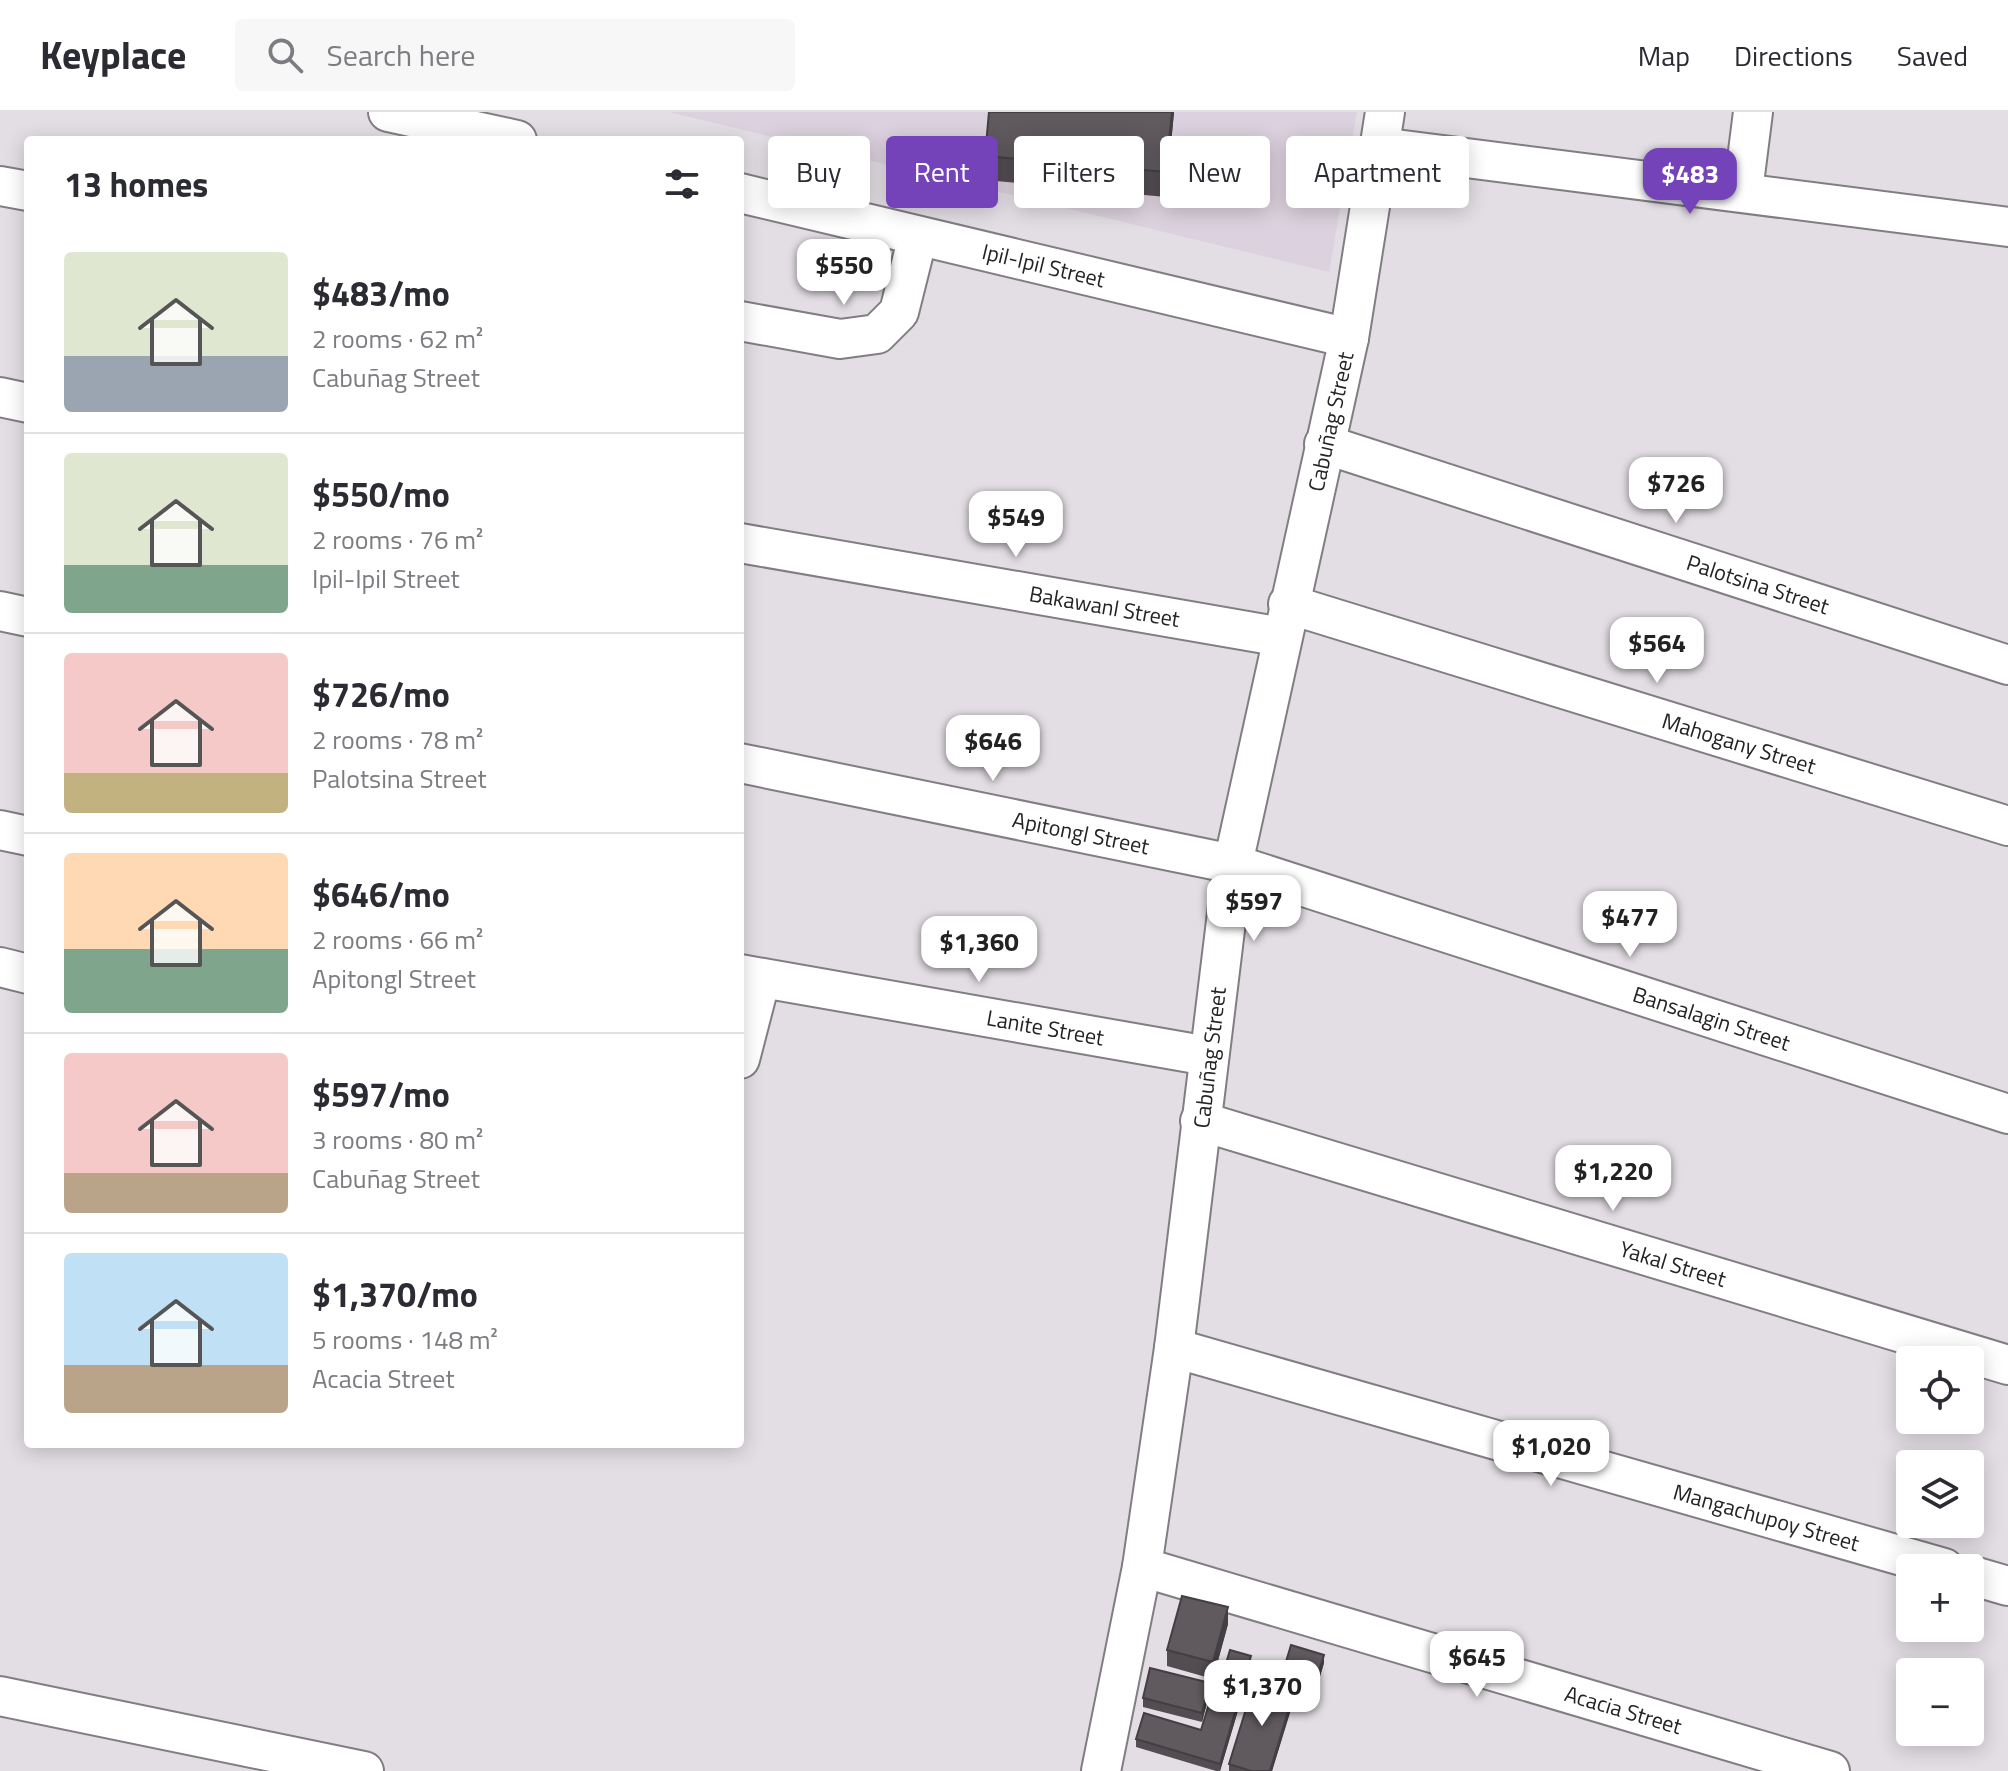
<!DOCTYPE html>
<meta charset="utf-8">
<style>
body{margin:0;font-family:"Titillium Web",sans-serif;background:#f7f7f7;color:#2b2b33;height:100vh;display:flex;flex-direction:column;font-size:30px;white-space:nowrap}
*{box-sizing:border-box;margin:0}
p{font-size:26px;color:#7c7c81}
.icon{flex:none;width:44px;height:44px;fill:none;stroke:currentColor;stroke-width:2;stroke-linecap:round;stroke-linejoin:round}
.map{position:relative;flex:1;overflow:hidden}
.details{position:absolute;left:24px;top:24px;width:720px;height:1312px;display:flex;flex-direction:column;background:#fff;border-radius:8px;box-shadow:0 4px 20px #0003}
.details>*{flex:none}
.top-card{position:absolute;left:768px;top:24px;width:760px;height:72px;display:flex;gap:16px}
.fabs{position:absolute;left:1896px;top:1234px;display:grid;gap:16px}
.fabs a{display:grid;place-items:center;width:88px;height:88px;border-radius:8px;background:#fff;box-shadow:0 4px 20px #0003;font-size:40px}
.price{position:absolute;translate:-50% -68px;padding:0 18px;border-radius:16px;background:#fff;color:#222;font-size:26px;line-height:52px;filter:drop-shadow(0 2px 4px #0008)}
.price::after{content:'';position:absolute;left:50%;top:48px;width:24px;height:18px;margin-left:-12px;background:inherit;clip-path:polygon(0 0,100% 0,50% 100%)}
.price.current{background:#7442b9;color:#fff}
ul{padding:0;list-style:none}
li{display:flex;align-items:center;gap:24px;height:200px;padding:0 40px}
li+li{border-top:2px solid #e1e1e2}
li span{display:grid;place-items:center;flex:none;width:224px;height:160px;border-radius:8px;color:#555}
li>.icon{margin-inline-start:auto}
span .icon{width:96px;height:96px;fill:#fffc;stroke-width:1}
li b{font-size:34px}
h2{display:flex;justify-content:space-between;align-items:center;height:96px;padding:0 40px;font-size:34px}
.chip{padding:0 28px;border-radius:8px;background:#fff;box-shadow:0 4px 20px #0003;font-size:28px;line-height:72px}
.chip.current{background:#7442b9;color:#fff}
header{display:flex;align-items:center;gap:48px;box-sizing:border-box;height:112px;padding:0 40px;background:#fff;border-bottom:2px solid #e1e1e2}
header strong{font-size:38px}
nav{display:flex;gap:44px;margin-inline-start:auto;font-size:28px}
.search{width:560px;height:72px;background:#f7f7f7;display:flex;align-items:center;gap:20px;box-sizing:border-box;padding:0 28px;border-radius:8px;color:#7c7c81;font-size:30px}
.map>svg:first-child{display:block}
.built{fill:#dcd1de}
.lines{fill:none;stroke-linecap:round;stroke-linejoin:round}
.minor-casing{stroke:#827d83;stroke-width:42}
.minor{stroke:#fff;stroke-width:38}
.wall{fill:#534d52}
.shaded-wall{fill:#433f42}
.building{fill:#605a5f;stroke:#433f42;stroke-width:2}
.labels{text-anchor:middle;stroke-width:8;stroke-linejoin:round;paint-order:stroke}
.street-label{font-size:22px;fill:#242224;stroke:#fff}
</style>
<header>
<strong>Keyplace</strong>
<div class="search"><svg class="icon" aria-label="search" viewBox="0 0 24 24"><circle cx="10" cy="10" r="6"/><path d="M15 15l6 6"/></svg>Search here</div>
<nav><a>Map</a><a>Directions</a><a>Saved</a></nav>
</header>
<div class="map">
<svg width="2008" height="1659" viewBox="0 0 2008 1659">
<rect width="100%" height="100%" fill="#e3dee4"/>
<path class="built" d="M 669,0 L 1357,0 L 1329,160 Z"/>
<g class="lines">
<defs>
<g id="minor">
<path d="M 388,0 L 517,28"/>
<path d="M 1380,35 L 2008,115"/>
<path d="M 0,74 L 28,79"/>
<path d="M 1743,79 L 1753,0"/>
<path id="s1" d="M 740,81 L 1349,226"/>
<path d="M 740,209 L 840,227 L 877,222 L 899,200 L 918,124"/>
<path d="M 0,285 L 28,291"/>
<path id="s2" d="M 1324,332 L 2008,553"/>
<path id="s3" d="M 740,431 L 1282,525"/>
<path id="s4" d="M 1288,492 L 2008,714"/>
<path d="M 0,499 L 28,505"/>
<path id="s5" d="M 740,651 L 1233,752 L 2008,1002"/>
<path d="M 0,718 L 28,724"/>
<path d="M 0,855 L 28,862"/>
<path id="s6" d="M 740,862 L 1208,944"/>
<path d="M 740,947 L 761,866"/>
<path id="s7" d="M 1200,1009 L 2008,1253"/>
<path id="s8" d="M 1174,1236 L 1944,1456"/>
<path id="s9" d="M 1142,1455 L 1830,1659"/>
<path d="M 1970,1463 L 2008,1474"/>
<path d="M 0,1584 L 364,1659"/>
<path id="s10" d="M 1101,1659 L 1142,1455 L 1174,1236 L 1233,752 L 1349,226 L 1385,0"/>
</g>
</defs>
<use href="#minor" class="minor-casing"/>
<use href="#minor" class="minor"/>
</g>
<path class="wall" d="M 1174,0 L 1166,85 L 985,68 L 985,44 Z
M 1228,1512 L 1213,1567 L 1167,1554 L 1167,1538 Z
M 1324,1551 L 1312,1591 L 1294,1586 L 1272,1659 L 1229,1659 L 1229,1652 L 1279,1576 L 1279,1573 Z
M 1251,1552 L 1241,1582 L 1221,1576 L 1221,1568 Z
M 1210,1579 L 1202,1610 L 1143,1595 L 1143,1586 Z
M 1239,1595 L 1220,1659 L 1216,1659 L 1136,1635 L 1136,1627 L 1201,1618 Z"/>
<path class="shaded-wall" d="M 1172,0 L 1174,0 L 1166,85 L 1166,60 Z
M 1228,1495 L 1228,1512 L 1213,1567 L 1213,1550 Z
M 1324,1543 L 1324,1551 L 1312,1591 L 1312,1583 Z
M 1251,1544 L 1251,1552 L 1241,1582 L 1241,1574 Z
M 1210,1571 L 1210,1579 L 1202,1610 L 1202,1601 Z
M 1294,1580 L 1294,1588 L 1272,1659 L 1270,1659 Z
M 1239,1586 L 1239,1595 L 1220,1659 L 1220,1652 Z"/>
<path class="building" d="M 989,0 L 1172,0 L 1166,60 L 985,44 Z
M 1182,1484 L 1228,1495 L 1213,1550 L 1167,1538 Z
M 1291,1533 L 1324,1543 L 1312,1583 L 1279,1573 Z
M 1230,1538 L 1251,1544 L 1241,1574 L 1221,1568 Z
M 1150,1556 L 1210,1571 L 1202,1601 L 1143,1586 Z
M 1255,1568 L 1294,1580 L 1270,1659 L 1251,1659 L 1229,1652 Z
M 1213,1579 L 1239,1586 L 1220,1652 L 1136,1627 L 1144,1601 L 1201,1618 Z"/>
<g class="labels">
<g class="street-label">
<text dy="8" stroke="none"><textPath href="#s1" startOffset="312">Ipil-Ipil Street</textPath></text>
<text dy="8" stroke="none"><textPath href="#s10" startOffset="1370">Cabuñag Street</textPath></text>
<text dy="8" stroke="none"><textPath href="#s2" startOffset="456">Palotsina Street</textPath></text>
<text dy="8" stroke="none"><textPath href="#s3" startOffset="370">Bakawanl Street</textPath></text>
<text dy="8" stroke="none"><textPath href="#s4" startOffset="472">Mahogany Street</textPath></text>
<text dy="8" stroke="none"><textPath href="#s5" startOffset="348">Apitongl Street</textPath></text>
<text dy="8" stroke="none"><textPath href="#s5" startOffset="1006">Bansalagin Street</textPath></text>
<text dy="8" stroke="none"><textPath href="#s6" startOffset="310">Lanite Street</textPath></text>
<text dy="8" stroke="none"><textPath href="#s10" startOffset="722">Cabuñag Street</textPath></text>
<text dy="8" stroke="none"><textPath href="#s7" startOffset="494">Yakal Street</textPath></text>
<text dy="8" stroke="none"><textPath href="#s8" startOffset="616">Mangachupoy Street</textPath></text>
<text dy="8" stroke="none"><textPath href="#s9" startOffset="502">Acacia Street</textPath></text>
</g>
</g>
</svg>
<div class="fabs">
<a><svg class="icon" aria-label="locate" viewBox="0 0 24 24"><circle cx="12" cy="12" r="6"/><path d="M12 2v4M12 18v4M2 12h4M18 12h4"/></svg></a>
<a><svg class="icon" aria-label="layers" viewBox="0 0 24 24"><path d="M12 4l9 5-9 5-9-5zM3 14l9 5 9-5"/></svg></a>
<a>+</a>
<a>−</a>
</div>
<b class="price current" style="left:1690px;top:104px">$483</b>
<b class="price" style="left:844px;top:195px">$550</b>
<b class="price" style="left:1676px;top:413px">$726</b>
<b class="price" style="left:1016px;top:447px">$549</b>
<b class="price" style="left:1657px;top:573px">$564</b>
<b class="price" style="left:993px;top:671px">$646</b>
<b class="price" style="left:1254px;top:831px">$597</b>
<b class="price" style="left:1630px;top:847px">$477</b>
<b class="price" style="left:979px;top:872px">$1,360</b>
<b class="price" style="left:1613px;top:1101px">$1,220</b>
<b class="price" style="left:1551px;top:1376px">$1,020</b>
<b class="price" style="left:1477px;top:1587px">$645</b>
<b class="price" style="left:1262px;top:1616px">$1,370</b>
<div class="top-card">
<a class="chip">Buy</a>
<a class="chip current">Rent</a>
<a class="chip">Filters</a>
<a class="chip">New</a>
<a class="chip">Apartment</a>
</div>
<section class="details">
<h2>13 homes<svg class="icon" aria-label="filters" viewBox="0 0 24 24"><path d="M4 7h16M4 17h16"/><circle cx="9" cy="7" r="2"/><circle cx="15" cy="17" r="2"/></svg></h2>
<ul>
<li><span style="background:linear-gradient(#dfe7d0 65%,#9aa5b1 0)"><svg class="icon" aria-label="home" viewBox="0 0 24 24"><path d="M3 11l9-7 9 7M6 9v11h12V9"/></svg></span><div><b>$483/mo</b><p>2 rooms · 62 m²</p><p>Cabuñag Street</p></div></li>
<li><span style="background:linear-gradient(#dfe7d0 70%,#7fa58c 0)"><svg class="icon" aria-label="home" viewBox="0 0 24 24"><path d="M3 11l9-7 9 7M6 9v11h12V9"/></svg></span><div><b>$550/mo</b><p>2 rooms · 76 m²</p><p>Ipil-Ipil Street</p></div></li>
<li><span style="background:linear-gradient(#f6c9c9 75%,#c2b280 0)"><svg class="icon" aria-label="home" viewBox="0 0 24 24"><path d="M3 11l9-7 9 7M6 9v11h12V9"/></svg></span><div><b>$726/mo</b><p>2 rooms · 78 m²</p><p>Palotsina Street</p></div></li>
<li><span style="background:linear-gradient(#ffd9b3 60%,#7fa58c 0)"><svg class="icon" aria-label="home" viewBox="0 0 24 24"><path d="M3 11l9-7 9 7M6 9v11h12V9"/></svg></span><div><b>$646/mo</b><p>2 rooms · 66 m²</p><p>Apitongl Street</p></div></li>
<li><span style="background:linear-gradient(#f6c9c9 75%,#b9a48a 0)"><svg class="icon" aria-label="home" viewBox="0 0 24 24"><path d="M3 11l9-7 9 7M6 9v11h12V9"/></svg></span><div><b>$597/mo</b><p>3 rooms · 80 m²</p><p>Cabuñag Street</p></div></li>
<li><span style="background:linear-gradient(#bfe0f5 70%,#b9a48a 0)"><svg class="icon" aria-label="home" viewBox="0 0 24 24"><path d="M3 11l9-7 9 7M6 9v11h12V9"/></svg></span><div><b>$1,370/mo</b><p>5 rooms · 148 m²</p><p>Acacia Street</p></div></li>
</ul>
</section>
</div>
